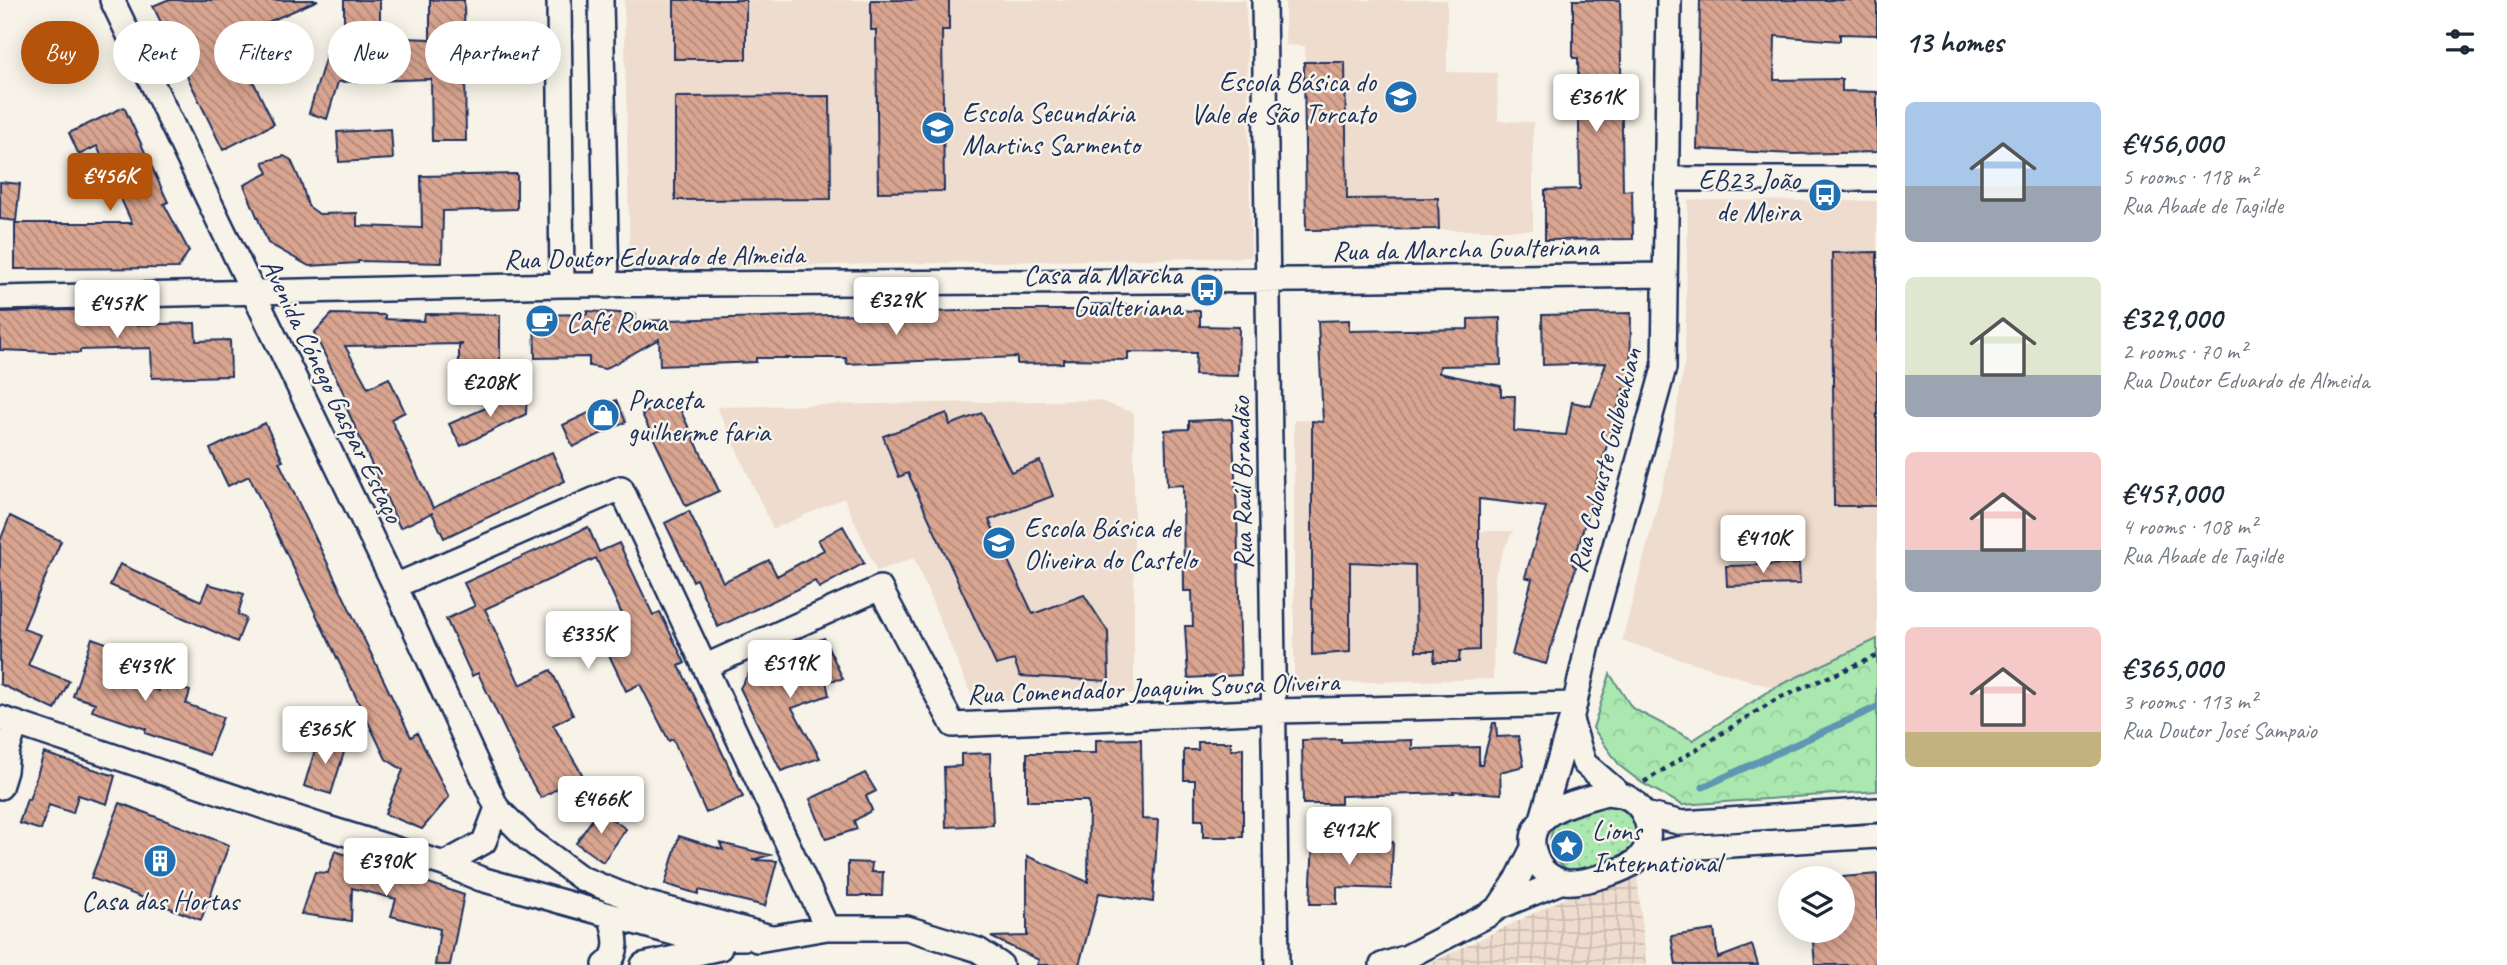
<!DOCTYPE html>
<meta charset="utf-8">
<style>
body{margin:0;font-family:Caveat,sans-serif;background:#f6f6f7;color:#1f2937;height:100vh;display:flex;flex-direction:column;font-size:26px;white-space:nowrap}
*{box-sizing:border-box;margin:0}
p{font-size:23px;color:#747a83}
.icon{flex:none;width:38px;height:38px;fill:none;stroke:currentColor;stroke-width:2;stroke-linecap:round;stroke-linejoin:round}
.map{position:relative;flex:1;overflow:hidden}
.panel{display:flex;flex-direction:column;background:#fff;width:630px}
.panel>*{flex:none}
.hud{position:absolute;left:21px;top:21px;width:665px;height:63px;display:flex;gap:14px}
.buttons{position:absolute;left:1778px;top:866px;display:grid;gap:14px}
.buttons a{display:grid;place-items:center;width:77px;height:77px;border-radius:50%;background:#fff;box-shadow:0 4px 18px #0003;font-size:35px}
.price{position:absolute;translate:-50% -60px;padding:0 16px;border-radius:7px;background:#fff;color:#222;font-size:23px;line-height:46px;filter:drop-shadow(0 2px 4px #0008)}
.price::after{content:'';position:absolute;left:50%;top:42px;width:21px;height:16px;margin-left:-10px;background:inherit;clip-path:polygon(0 0,100% 0,50% 100%)}
.price.on{background:#b45309;color:#fff}
ul{padding:0;list-style:none}
li{display:flex;align-items:center;gap:21px;height:175px;padding:0 28px}
li span{display:grid;place-items:center;flex:none;width:196px;height:140px;border-radius:10px;color:#555}
li>.icon{margin-inline-start:auto}
span .icon{width:84px;height:84px;fill:#fffc;stroke-width:1}
li b{font-size:30px}
h2{display:flex;justify-content:space-between;align-items:center;height:84px;padding:0 28px;font-size:30px}
.pill{padding:0 24px;border-radius:32px;background:#fff;box-shadow:0 4px 18px #0003;font-size:24px;line-height:63px}
.pill.on{background:#b45309;color:#fff}
main{display:flex;flex:1;min-height:0}
.map>svg:first-child{display:block}
.built{fill:#eedcce}
.industrial{fill:url(#industrial-grid)}
.grass{fill:url(#grass-dots);stroke:#628c86;stroke-width:2}
.forest{fill:url(#forest-crowns);stroke:#628c86;stroke-width:2}
.lines{fill:none;stroke-linecap:round;stroke-linejoin:round}
.stream{stroke:#5e96b1;stroke-width:7}
.building{fill:url(#building-back-hatch);stroke:#1b2f5e;stroke-width:2}
.minor-casing{stroke:#1b2f5e;stroke-width:28}
.path{stroke:#1b2f5e;stroke-width:4.5;stroke-dasharray:5 5;stroke-linecap:butt}
.minor{stroke:#f7f3e8;stroke-width:23}
.labels{text-anchor:middle;stroke-width:5;stroke-linejoin:round;paint-order:stroke}
.poi-label{font-size:28px;fill:#1b2f5e;stroke:#f7f3e8;text-anchor:start}
.street-label{font-size:28px;fill:#1b2f5e;stroke:#f7f3e8}
</style>
<main>
<div class="map">
<svg width="1877" height="965" viewBox="0 0 1877 965">
<defs>
<pattern id="industrial-grid" width="8" height="8" patternUnits="userSpaceOnUse" patternTransform="scale(1.75)"><rect width="8" height="8" fill="#eedcce"/><path d="M0 4h8M4 0v8" fill="none" stroke="#ccbdb3"/></pattern>
<pattern id="grass-dots" width="8" height="8" patternUnits="userSpaceOnUse" patternTransform="scale(1.75)"><rect width="8" height="8" fill="#aae8af"/><path d="M2 2h.1M6 6h.1" fill="none" stroke="#92c799" stroke-width="1.8" stroke-linecap="round"/></pattern>
<pattern id="forest-crowns" width="20" height="18" patternUnits="userSpaceOnUse" patternTransform="scale(1.75)"><rect width="20" height="18" fill="#aae8af"/><path d="M2 6a3 3 0 1 1 6 0M12 15a3 3 0 1 1 6 0" fill="none" stroke="#92c799"/></pattern>
<pattern id="building-back-hatch" width="6" height="6" patternUnits="userSpaceOnUse" patternTransform="scale(1.75)"><rect width="6" height="6" fill="#daa590"/><path d="M-1 5l2 2M0 0l6 6M5-1l2 2" fill="none" stroke="#b08779"/></pattern>
</defs>
<rect width="100%" height="100%" fill="#f7f3e8"/>
<filter id="ink" filterUnits="userSpaceOnUse"><feTurbulence type="fractalNoise" baseFrequency=".0143" numOctaves="2"/><feDisplacementMap in="SourceGraphic" scale="14" xChannelSelector="R" yChannelSelector="G"/><feConvolveMatrix kernelMatrix="1 2 1 2 8 2 1 2 1" color-interpolation-filters="sRGB"/></filter>
<g filter="url(#ink)">
<path class="built" d="M 624,0 L 1246,0 L 1251,257 L 630,269 Z
M 1285,0 L 1447,0 L 1447,72 L 1497,73 L 1498,121 L 1533,122 L 1533,230 L 1306,230 L 1305,46 L 1285,45 Z
M 1688,200 L 1877,201 L 1877,639 L 1774,688 L 1622,641 L 1667,469 L 1685,359 Z
M 1097,400 L 1134,413 L 1134,694 L 974,702 L 914,558 L 877,571 L 844,498 L 773,529 L 717,407 Z
M 1294,420 L 1434,423 L 1415,508 L 1479,507 L 1479,531 L 1513,531 L 1502,553 L 1495,576 L 1493,679 L 1294,684 Z"/>
<path class="industrial" d="M 1637,874 L 1646,965 L 1426,965 L 1578,892 Z"/>
<path class="grass" d="M 1609,804 C 1629,806 1647,826 1633,846 C 1627,854 1596,868 1586,871 C 1555,878 1537,835 1563,817 C 1575,809 1595,808 1609,804 Z"/>
<path class="forest" d="M 1877,639 L 1877,791 L 1682,805 L 1642,783 L 1620,766 L 1593,728 L 1610,674 L 1632,708 L 1693,740 L 1774,688 Z"/>
<g class="lines">
<path class="stream" d="M 1703,787 L 1877,707"/>
</g>
<path class="building" d="M 167,0 L 318,0 L 232,38 L 274,124 L 223,150 L 153,6 Z
M 344,0 L 380,0 L 380,37 L 430,39 L 430,0 L 464,0 L 466,141 L 432,141 L 431,79 L 338,82 L 327,119 L 309,113 L 331,39 L 344,40 Z
M 674,0 L 746,0 L 746,59 L 674,59 Z
M 871,0 L 949,0 L 949,30 L 942,30 L 944,191 L 878,192 L 876,30 L 871,30 Z
M 1573,0 L 1620,0 L 1623,191 L 1632,190 L 1633,239 L 1545,240 L 1545,190 L 1580,189 L 1578,58 L 1573,58 Z
M 1700,0 L 1877,0 L 1877,35 L 1840,34 L 1840,41 L 1775,36 L 1774,80 L 1842,79 L 1842,91 L 1877,92 L 1877,152 L 1794,154 L 1697,149 Z
M 1304,62 L 1345,62 L 1347,199 L 1438,198 L 1439,229 L 1306,230 Z
M 830,96 L 831,199 L 675,200 L 675,97 Z
M 124,107 L 168,202 L 164,204 L 189,251 L 178,268 L 15,269 L 15,223 L 132,223 L 97,146 L 79,155 L 69,133 Z
M 391,129 L 393,159 L 339,162 L 337,132 Z
M 284,156 L 291,160 L 302,185 L 308,206 L 319,214 L 357,213 L 357,226 L 422,228 L 421,176 L 517,174 L 517,209 L 443,211 L 442,263 L 358,261 L 358,263 L 309,266 L 268,243 L 244,185 L 268,173 L 263,162 Z
M 0,182 L 20,184 L 16,221 L 0,219 Z
M 1877,252 L 1877,506 L 1834,506 L 1832,253 Z
M 1092,304 L 1128,305 L 1128,309 L 1200,311 L 1200,326 L 1239,327 L 1238,376 L 1195,375 L 1196,353 L 1128,352 L 1128,360 L 1063,359 L 1063,363 L 1017,364 L 1017,357 L 847,364 L 846,358 L 756,358 L 756,362 L 660,366 L 659,339 L 605,369 L 589,366 L 589,357 L 535,358 L 534,315 L 587,314 L 587,311 L 636,314 L 636,321 L 993,310 L 1092,310 Z
M 71,310 L 81,311 L 81,314 L 123,312 L 123,325 L 195,323 L 196,341 L 230,340 L 231,376 L 152,378 L 151,348 L 80,350 L 80,353 L 0,350 L 0,312 Z
M 1631,313 L 1630,391 L 1623,389 L 1573,565 L 1576,567 L 1546,664 L 1512,655 L 1532,579 L 1525,577 L 1546,507 L 1479,499 L 1479,650 L 1460,651 L 1459,662 L 1434,662 L 1435,651 L 1416,651 L 1415,565 L 1350,562 L 1350,652 L 1312,655 L 1312,421 L 1323,422 L 1318,321 L 1349,320 L 1349,331 L 1468,329 L 1468,319 L 1500,318 L 1501,365 L 1440,366 L 1439,373 L 1501,386 L 1501,396 L 1515,396 L 1514,431 L 1566,435 L 1572,402 L 1591,406 L 1606,363 L 1543,365 L 1542,315 Z
M 332,314 L 385,315 L 385,319 L 424,321 L 425,314 L 500,315 L 500,379 L 459,381 L 459,346 L 463,344 L 345,346 L 368,388 L 389,378 L 405,412 L 391,419 L 433,508 L 552,452 L 565,481 L 444,538 L 432,513 L 400,528 L 343,400 L 346,398 L 314,333 Z
M 527,390 L 526,414 L 461,446 L 449,424 Z
M 675,399 L 719,491 L 686,506 L 642,414 Z
M 616,400 L 626,422 L 573,447 L 563,425 Z
M 947,413 L 950,425 L 982,413 L 1011,472 L 1040,461 L 1053,496 L 989,520 L 1033,614 L 1084,595 L 1108,632 L 1109,681 L 1020,676 L 1014,660 L 996,665 L 908,473 L 899,477 L 883,436 Z
M 1232,419 L 1237,513 L 1241,675 L 1188,678 L 1185,626 L 1193,626 L 1192,591 L 1184,591 L 1183,485 L 1167,486 L 1165,430 L 1189,429 L 1189,421 Z
M 265,423 L 283,461 L 279,462 L 411,737 L 417,733 L 449,797 L 422,829 L 385,814 L 403,770 L 386,759 L 249,476 L 228,486 L 210,449 Z
M 689,511 L 723,582 L 769,560 L 777,576 L 824,550 L 818,540 L 843,526 L 864,563 L 819,588 L 815,581 L 718,627 L 696,579 L 693,581 L 665,523 Z
M 10,516 L 61,541 L 23,629 L 41,635 L 28,665 L 69,681 L 55,710 L 0,684 L 0,541 Z
M 588,527 L 599,552 L 619,543 L 653,615 L 660,612 L 685,663 L 679,666 L 714,735 L 743,797 L 706,813 L 673,739 L 669,741 L 640,684 L 626,691 L 602,640 L 628,627 L 596,558 L 485,609 L 520,685 L 551,670 L 573,715 L 553,725 L 582,774 L 541,798 L 523,768 L 478,673 L 472,676 L 446,619 L 475,606 L 464,583 Z
M 120,564 L 201,601 L 208,584 L 244,594 L 238,614 L 246,619 L 237,642 L 110,585 Z
M 1799,564 L 1800,584 L 1727,586 L 1726,566 Z
M 92,638 L 120,648 L 111,675 L 159,691 L 162,681 L 190,691 L 186,704 L 223,717 L 209,755 L 145,733 L 146,729 L 92,711 L 95,703 L 73,696 Z
M 824,638 L 843,679 L 826,681 L 829,695 L 792,708 L 820,758 L 781,771 L 740,688 L 750,671 L 790,656 L 789,653 Z
M 1493,723 L 1496,723 L 1497,737 L 1518,736 L 1524,766 L 1500,772 L 1501,794 L 1453,791 L 1454,793 L 1341,796 L 1341,804 L 1303,804 L 1302,740 L 1341,739 L 1341,742 L 1412,740 L 1412,749 L 1479,747 L 1479,765 L 1482,765 Z
M 319,737 L 346,746 L 331,794 L 304,786 Z
M 1141,739 L 1142,819 L 1158,820 L 1153,902 L 1099,893 L 1079,965 L 1037,965 L 1039,960 L 991,937 L 1027,936 L 1027,856 L 1088,882 L 1089,806 L 1087,801 L 1027,801 L 1027,753 L 1096,753 L 1096,740 Z
M 1198,742 L 1231,742 L 1231,750 L 1243,748 L 1243,837 L 1203,837 L 1203,820 L 1195,820 L 1195,780 L 1184,780 L 1184,750 L 1198,750 Z
M 44,753 L 115,776 L 107,804 L 78,795 L 73,813 L 49,805 L 41,830 L 19,823 L 27,799 L 29,800 Z
M 990,753 L 993,825 L 946,827 L 944,767 L 961,766 L 961,754 Z
M 865,773 L 876,791 L 866,796 L 872,810 L 854,821 L 857,829 L 826,839 L 810,799 Z
M 120,803 L 229,845 L 201,920 L 91,878 Z
M 599,810 L 626,829 L 603,862 L 576,843 Z
M 679,836 L 723,850 L 720,843 L 770,855 L 752,860 L 777,861 L 765,906 L 699,890 L 698,894 L 665,884 Z
M 1313,839 L 1393,842 L 1391,889 L 1337,887 L 1337,904 L 1310,904 Z
M 335,851 L 464,895 L 450,965 L 435,965 L 440,929 L 391,916 L 396,899 L 352,888 L 351,921 L 301,914 L 315,872 L 328,873 Z
M 848,862 L 872,863 L 871,872 L 883,872 L 882,896 L 848,896 Z
M 1877,874 L 1877,963 L 1871,965 L 1815,965 L 1812,931 L 1843,931 L 1843,877 Z
M 1714,930 L 1718,958 L 1752,945 L 1758,965 L 1676,965 L 1671,936 Z"/>
<g class="lines">
<defs>
<path id="minor" d="M 112,0 L 395,586 L 497,808 L 528,839 L 581,878 L 638,901 L 771,937
M 559,0 L 562,285
M 601,0 L 607,286
M 1264,0 C 1266,322 1275,643 1277,965
M 1667,179 L 1877,179
M 0,298 L 562,285 L 1301,280 L 1665,275
M 395,586 L 621,488 L 827,928
M 706,666 L 880,588 L 953,725 L 1276,711 L 1575,704
M 0,718 L 324,827 L 444,864 L 481,879 L 691,938 L 744,938
M 1571,720 L 1584,763 L 1621,795
M 0,787 L 5,771 L 7,752 L 16,723
M 1606,793 C 1611,794 1618,794 1622,795 C 1647,804 1657,837 1640,857 C 1629,871 1582,884 1565,882 C 1553,880 1541,871 1537,860 C 1517,812 1574,803 1606,793 Z
M 1645,814 L 1682,823 L 1877,810
M 1542,819 L 1571,720 L 1589,640 L 1664,368 L 1669,0
M 1640,857 L 1683,848 L 1877,836
M 444,864 L 484,842 L 497,808
M 1499,907 L 1517,880 L 1533,848
M 757,940 L 827,928 L 907,928 L 978,950 L 1001,965
M 605,965 C 622,953 615,933 611,917
M 643,965 L 720,948
M 1382,965 L 1407,957 L 1488,915 L 1499,907 L 1560,882"/>
</defs>
<use href="#minor" class="minor-casing"/>
<path class="path" d="M 1644,782 L 1775,700 L 1877,656"/>
<use href="#minor" class="minor"/>
</g>
</g>
<defs>
<symbol id="school-disc" viewBox="-11 -11 22 22"><circle r="9.5" fill="#1f6fb2" stroke="#f7f3e8"/><path d="M0-5L7-2L0 1L-7-2ZM-4 1L0 2.5L4 1V4Q0 6-4 4Z" fill="#fff"/></symbol>
<symbol id="bus-disc" viewBox="-11 -11 22 22"><circle r="9.5" fill="#1f6fb2" stroke="#f7f3e8"/><path d="M-5-6H5V4H4V6H2V4H-2V6H-4V4H-5ZM-3.5-4V0h7V-4ZM-3.5 1.2v1.5H-2V1.2ZM2 1.2v1.5H3.5V1.2Z" fill="#fff"/></symbol>
<symbol id="cafe-disc" viewBox="-11 -11 22 22"><circle r="9.5" fill="#1f6fb2" stroke="#f7f3e8"/><path d="M-5.5-4.5H6V0H3Q3 3.5 0 3.5H-2.5Q-5.5 3.5-5.5 0ZM3-3.2v2h1.7v-2ZM-6 4.5H4V6H-6Z" fill="#fff"/></symbol>
<symbol id="shop-disc" viewBox="-11 -11 22 22"><circle r="9.5" fill="#1f6fb2" stroke="#f7f3e8"/><path d="M-5-2.5h2.3a2.7 3.5 0 0 1 5.4 0H5L5.5 6h-11ZM-1.5-2.5h3a1.5 2.3 0 0 0-3 0Z" fill="#fff"/></symbol>
<symbol id="sight-disc" viewBox="-11 -11 22 22"><circle r="9.5" fill="#1f6fb2" stroke="#f7f3e8"/><path d="M0-6L1.8-2.2L6-1.7L2.9 1.2L3.7 5.4L0 3.3L-3.7 5.4L-2.9 1.2L-6-1.7L-1.8-2.2Z" fill="#fff"/></symbol>
<symbol id="building-disc" viewBox="-11 -11 22 22"><circle r="9.5" fill="#1f6fb2" stroke="#f7f3e8"/><path d="M-4-6H4V6H1V3H-1V6H-4ZM-2.5-4.3h1.7v1.8h-1.7ZM.8-4.3h1.7v1.8H.8ZM-2.5-1h1.7V.8h-1.7ZM.8-1h1.7V.8H.8Z" fill="#fff"/></symbol>
</defs>
<g fill-rule="evenodd">
<use href="#school-disc" x="1382" y="78" width="38" height="38"/>
<use href="#school-disc" x="919" y="109" width="38" height="38"/>
<use href="#bus-disc" x="1806" y="176" width="38" height="38"/>
<use href="#bus-disc" x="1188" y="271" width="38" height="38"/>
<use href="#cafe-disc" x="523" y="302" width="38" height="38"/>
<use href="#shop-disc" x="584" y="396" width="38" height="38"/>
<use href="#school-disc" x="980" y="524" width="38" height="38"/>
<use href="#sight-disc" x="1548" y="827" width="38" height="38"/>
<use href="#building-disc" x="141" y="842" width="38" height="38"/>
</g>
<g class="labels">
<g class="poi-label">
<text x="1376" y="91" text-anchor="end">Escola Básica do<tspan x="1376" dy="32">Vale de São Torcato</tspan></text>
<text x="962" y="122">Escola Secundária<tspan x="962" dy="32">Martins Sarmento</tspan></text>
<text x="1800" y="189" text-anchor="end">EB23 João<tspan x="1800" dy="32">de Meira</tspan></text>
<text x="1182" y="284" text-anchor="end">Casa da Marcha<tspan x="1182" dy="32">Gualteriana</tspan></text>
<text x="566" y="331">Café Roma</text>
<text x="628" y="409">Praceta<tspan x="628" dy="32">guilherme faria</tspan></text>
<text x="1024" y="537">Escola Básica de<tspan x="1024" dy="32">Oliveira do Castelo</tspan></text>
<text x="1592" y="840">Lions<tspan x="1592" dy="32">International</tspan></text>
<text x="160" y="910" text-anchor="middle">Casa das Hortas</text>
</g>
<g class="street-label">
<text transform="translate(1465 248) rotate(-1)" y="10">Rua da Marcha Gualteriana</text>
<text transform="translate(654 256) rotate(-1)" y="10">Rua Doutor Eduardo de Almeida</text>
<text transform="translate(333 390) rotate(64)" y="10">Avenida Cónego Gaspar Estaço</text>
<text transform="translate(1604 460) rotate(-76)" y="10">Rua Calouste Gulbenkian</text>
<text transform="translate(1241 483) rotate(-91)" y="10">Rua Raúl Brandão</text>
<text transform="translate(1153 687) rotate(-2)" y="10">Rua Comendador Joaquim Sousa Oliveira</text>
</g>
</g>
</svg>
<div class="buttons">
<a><svg class="icon" aria-label="layers" viewBox="0 0 24 24"><path d="M12 4l9 5-9 5-9-5zM3 14l9 5 9-5"/></svg></a>
</div>
<b class="price" style="left:1596px;top:134px">€361K</b>
<b class="price on" style="left:110px;top:213px">€456K</b>
<b class="price" style="left:896px;top:337px">€329K</b>
<b class="price" style="left:117px;top:340px">€457K</b>
<b class="price" style="left:490px;top:419px">€208K</b>
<b class="price" style="left:1763px;top:575px">€410K</b>
<b class="price" style="left:588px;top:671px">€335K</b>
<b class="price" style="left:790px;top:700px">€519K</b>
<b class="price" style="left:145px;top:703px">€439K</b>
<b class="price" style="left:325px;top:766px">€365K</b>
<b class="price" style="left:601px;top:836px">€466K</b>
<b class="price" style="left:1349px;top:867px">€412K</b>
<b class="price" style="left:386px;top:898px">€390K</b>
<div class="hud">
<a class="pill on">Buy</a>
<a class="pill">Rent</a>
<a class="pill">Filters</a>
<a class="pill">New</a>
<a class="pill">Apartment</a>
</div>
</div>
<section class="panel">
<h2>13 homes<svg class="icon" aria-label="filters" viewBox="0 0 24 24"><path d="M4 7h16M4 17h16"/><circle cx="9" cy="7" r="2"/><circle cx="15" cy="17" r="2"/></svg></h2>
<ul>
<li><span style="background:linear-gradient(#a9c7e8 60%,#9aa5b1 0)"><svg class="icon" aria-label="home" viewBox="0 0 24 24"><path d="M3 11l9-7 9 7M6 9v11h12V9"/></svg></span><div><b>€456,000</b><p>5 rooms · 118 m²</p><p>Rua Abade de Tagilde</p></div></li>
<li><span style="background:linear-gradient(#dfe7d0 70%,#9aa5b1 0)"><svg class="icon" aria-label="home" viewBox="0 0 24 24"><path d="M3 11l9-7 9 7M6 9v11h12V9"/></svg></span><div><b>€329,000</b><p>2 rooms · 70 m²</p><p>Rua Doutor Eduardo de Almeida</p></div></li>
<li><span style="background:linear-gradient(#f6c9c9 70%,#9aa5b1 0)"><svg class="icon" aria-label="home" viewBox="0 0 24 24"><path d="M3 11l9-7 9 7M6 9v11h12V9"/></svg></span><div><b>€457,000</b><p>4 rooms · 108 m²</p><p>Rua Abade de Tagilde</p></div></li>
<li><span style="background:linear-gradient(#f6c9c9 75%,#c2b280 0)"><svg class="icon" aria-label="home" viewBox="0 0 24 24"><path d="M3 11l9-7 9 7M6 9v11h12V9"/></svg></span><div><b>€365,000</b><p>3 rooms · 113 m²</p><p>Rua Doutor José Sampaio</p></div></li>
</ul>
</section>
</main>
